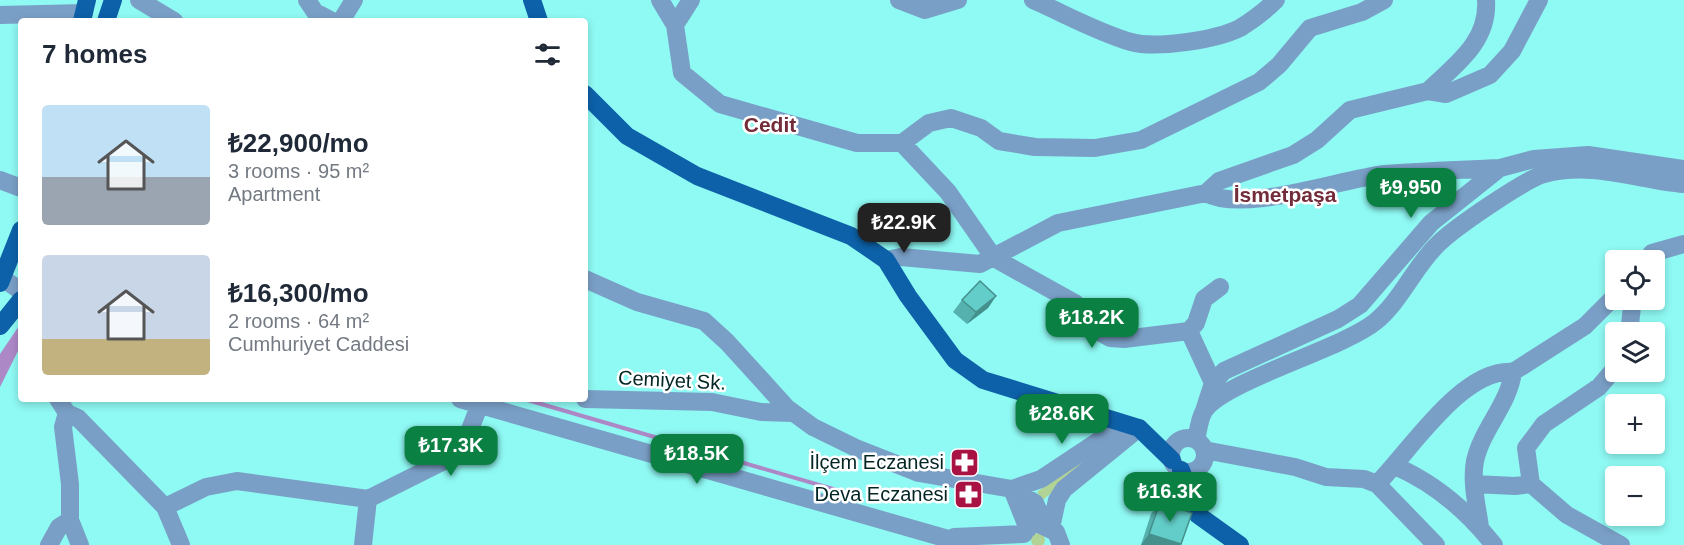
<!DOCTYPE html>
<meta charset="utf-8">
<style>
body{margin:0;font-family:Helvetica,sans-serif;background:#f6f6f7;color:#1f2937;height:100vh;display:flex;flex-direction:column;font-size:22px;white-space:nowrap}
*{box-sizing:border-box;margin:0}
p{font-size:20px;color:#747a83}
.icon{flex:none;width:33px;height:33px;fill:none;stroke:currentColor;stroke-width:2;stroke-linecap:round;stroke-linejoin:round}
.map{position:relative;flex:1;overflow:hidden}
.panel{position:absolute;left:18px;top:18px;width:570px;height:384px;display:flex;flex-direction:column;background:#fff;border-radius:6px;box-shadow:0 3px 9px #0003}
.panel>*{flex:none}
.tools{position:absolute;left:1605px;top:250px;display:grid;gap:12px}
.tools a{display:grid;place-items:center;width:60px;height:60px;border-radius:6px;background:#fff;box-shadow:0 3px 9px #0003;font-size:30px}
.price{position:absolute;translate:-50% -51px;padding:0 14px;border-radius:12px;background:#0b8043;color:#fff;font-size:20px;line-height:39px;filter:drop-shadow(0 2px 3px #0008)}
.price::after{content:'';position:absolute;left:50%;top:36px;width:18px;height:14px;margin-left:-9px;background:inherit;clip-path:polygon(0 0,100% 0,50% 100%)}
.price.on{background:#222;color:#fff}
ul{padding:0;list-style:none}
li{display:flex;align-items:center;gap:18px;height:150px;padding:0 24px}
li span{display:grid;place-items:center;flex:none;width:168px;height:120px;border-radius:6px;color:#555}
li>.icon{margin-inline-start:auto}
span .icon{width:72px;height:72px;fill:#fffc;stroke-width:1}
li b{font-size:26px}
h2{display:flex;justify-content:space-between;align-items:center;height:72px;padding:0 24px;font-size:26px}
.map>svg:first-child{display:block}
.green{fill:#b2d396}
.water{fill:#ad88c7}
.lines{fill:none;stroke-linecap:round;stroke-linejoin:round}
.stream{stroke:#ad88c7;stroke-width:4}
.minor{stroke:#7a9fc6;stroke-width:18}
.major{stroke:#0d61a8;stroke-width:18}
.wall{fill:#55b1ad}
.shaded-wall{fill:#45908d}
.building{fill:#63cec9;stroke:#45908d;stroke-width:1.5}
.labels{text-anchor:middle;stroke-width:5;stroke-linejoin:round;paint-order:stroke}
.street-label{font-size:20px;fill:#022524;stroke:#fff}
.poi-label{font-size:20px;fill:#022524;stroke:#fff;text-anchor:end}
.neighbourhood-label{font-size:21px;font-weight:bold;fill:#722c3a;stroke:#fff}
</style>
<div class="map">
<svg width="1684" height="545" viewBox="0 0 1684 545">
<rect width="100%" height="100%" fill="#8ff9f3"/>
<path class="green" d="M 1121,432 L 1043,500 L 1037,492 Z
M1031 540a7 7 0 1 1 14 0a7 7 0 1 1-14 0Z"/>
<path class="water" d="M 21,323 L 21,345 L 0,387 L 0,354 Z"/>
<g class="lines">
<path class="stream" d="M 524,399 L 840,491"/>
<path class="minor" d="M 139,0 L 174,21
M 307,0 L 315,12 L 332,21
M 660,0 L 675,25 L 682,73 L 720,104 L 857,143 L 902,143 L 929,123 L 951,118 L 981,128 L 999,141 L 1035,147 L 1095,148 L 1141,140 L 1259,82 L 1279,65 L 1310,28 L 1362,12 L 1384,0
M 899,0 L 925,10 L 958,0
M 1033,0 C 1065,14 1097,32 1131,42 C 1156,49 1216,40 1240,28 C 1253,20 1265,11 1276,0
M 0,15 L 84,13
M 341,21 L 354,0
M 675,25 L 691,0
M 1428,91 C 1455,65 1489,42 1486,0
M 902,143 L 948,192 L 994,258 L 1075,303 L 1098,331 L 1110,338 L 1124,339 L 1189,331 L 1213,383
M 0,180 L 21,188
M 1206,193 C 1244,214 1340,179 1385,174 C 1423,171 1462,170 1500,168
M 886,260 L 901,257 L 980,264 L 1058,223 L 1206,193 L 1219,181 L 1293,155 L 1317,140 L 1350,110 L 1428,91 L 1446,94 L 1490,75 L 1512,51 L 1539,0
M 1646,261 L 1652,253 L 1684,244
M 2,278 L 21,291
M 585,279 L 637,302 L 704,321 L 727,342 L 787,408 L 813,427 L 858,449 L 919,473 L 1012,489 L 1035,503 L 1045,525
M 1629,300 L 1632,307 L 1629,333
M 1189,331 L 1196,323 L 1204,299 L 1220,287
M 1616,367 L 1599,387 L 1544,424 L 1526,448 L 1531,484 L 1567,515 L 1621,545
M 58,399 L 67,413 L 63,427 L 70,484 L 70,520 L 80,545
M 460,399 L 969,545
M 585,399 L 712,402 L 761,412 L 793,413
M 1204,411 L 1213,383 L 1224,371 L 1338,319 L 1360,305 L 1431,223 L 1500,168 L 1534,159 L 1588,155 L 1684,169
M 67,413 L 78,418 L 165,507 L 181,545
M1171 455a17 17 0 1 1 34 0a17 17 0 1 1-34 0Z
M 1196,440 C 1198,432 1199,421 1203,413 C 1217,383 1340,350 1375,322 C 1401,301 1414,267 1438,244 C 1454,228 1524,180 1544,174 C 1592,161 1637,180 1684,184
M 1204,450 L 1295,467 L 1326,477 L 1364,479 L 1377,484 L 1436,545
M 1395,466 C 1434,483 1468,512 1494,545
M 1377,484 C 1410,451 1462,368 1513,372 L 1585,326 L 1616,295
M 1474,484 L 1515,486 L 1531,484
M 1012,489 L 1041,479 L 1124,424
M 1012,489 L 1028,529
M 165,507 L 206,487 L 237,481 L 368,499 L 454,456 L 463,447 L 480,404
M 1041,525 L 1056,532 L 1061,545
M 1480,527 C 1477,506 1471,482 1475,461 C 1482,429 1509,404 1513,372
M 1051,528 L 1057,500 L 1064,489 L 1139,428
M 954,537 L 1024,534
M 49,545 L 59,527 L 70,520
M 363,545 L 368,499"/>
<path class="major" d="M 532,0 L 539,21
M 82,21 L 87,0
M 106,21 L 113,0
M 585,94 L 627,136 L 697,176 L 851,236 L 886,260 L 908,296 L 955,360 L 983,380 L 1139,428 L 1172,460
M 0,283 L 21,230
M 0,326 L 21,300
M 1181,470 L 1198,515 L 1240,545"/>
</g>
<path class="wall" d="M 996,296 L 988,308 L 967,324 L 953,312 L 962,300 Z
M 1160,502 L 1181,544 L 1180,545 L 1141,545 L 1151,514 Z"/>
<path class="shaded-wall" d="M 996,296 L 988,308 L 967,324 L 976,312 Z
M 1149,534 L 1181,544 L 1180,545 L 1141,545 Z"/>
<path class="building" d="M 980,281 L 996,296 L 976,312 L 962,300 Z
M 1160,502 L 1192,513 L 1181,544 L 1149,534 Z"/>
<defs>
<symbol id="pharmacy-square" viewBox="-11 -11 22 22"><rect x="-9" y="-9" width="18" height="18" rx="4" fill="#a91343" stroke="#fff"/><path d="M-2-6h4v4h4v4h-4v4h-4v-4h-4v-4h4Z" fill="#fff"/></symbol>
</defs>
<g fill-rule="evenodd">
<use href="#pharmacy-square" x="948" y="446" width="33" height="33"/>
<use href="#pharmacy-square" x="952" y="478" width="33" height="33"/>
</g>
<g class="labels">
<g class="street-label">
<text transform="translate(672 380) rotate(3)" y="7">Cemiyet Sk.</text>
</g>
<g class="poi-label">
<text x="944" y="469">İlçem Eczanesi</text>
<text x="948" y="501">Deva Eczanesi</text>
</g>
<g class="neighbourhood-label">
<text x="770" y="132">Cedit</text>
<text x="1285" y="202">İsmetpaşa</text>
</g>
</g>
</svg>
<div class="tools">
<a><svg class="icon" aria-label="locate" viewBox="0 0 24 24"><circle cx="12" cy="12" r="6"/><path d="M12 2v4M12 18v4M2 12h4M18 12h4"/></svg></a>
<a><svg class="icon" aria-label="layers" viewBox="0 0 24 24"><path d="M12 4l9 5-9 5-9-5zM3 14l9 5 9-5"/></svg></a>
<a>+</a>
<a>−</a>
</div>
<b class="price" style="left:1411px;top:219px">₺9,950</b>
<b class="price on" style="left:904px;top:254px">₺22.9K</b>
<b class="price" style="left:1092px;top:349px">₺18.2K</b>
<b class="price" style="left:1062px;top:445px">₺28.6K</b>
<b class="price" style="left:451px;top:477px">₺17.3K</b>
<b class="price" style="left:697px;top:485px">₺18.5K</b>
<b class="price" style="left:1170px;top:523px">₺16.3K</b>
<section class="panel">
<h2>7 homes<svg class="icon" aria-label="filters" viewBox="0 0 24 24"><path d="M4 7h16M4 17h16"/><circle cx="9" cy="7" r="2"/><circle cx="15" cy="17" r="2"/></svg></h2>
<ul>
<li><span style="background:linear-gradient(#bfe0f5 60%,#9aa5b1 0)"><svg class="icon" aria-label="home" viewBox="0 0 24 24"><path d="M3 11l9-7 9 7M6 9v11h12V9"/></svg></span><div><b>₺22,900/mo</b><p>3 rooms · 95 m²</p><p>Apartment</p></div></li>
<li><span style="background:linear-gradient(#c9d6e8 70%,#c2b280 0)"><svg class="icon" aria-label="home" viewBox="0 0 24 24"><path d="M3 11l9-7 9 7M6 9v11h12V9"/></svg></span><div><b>₺16,300/mo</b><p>2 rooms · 64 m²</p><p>Cumhuriyet Caddesi</p></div></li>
</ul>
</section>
</div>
